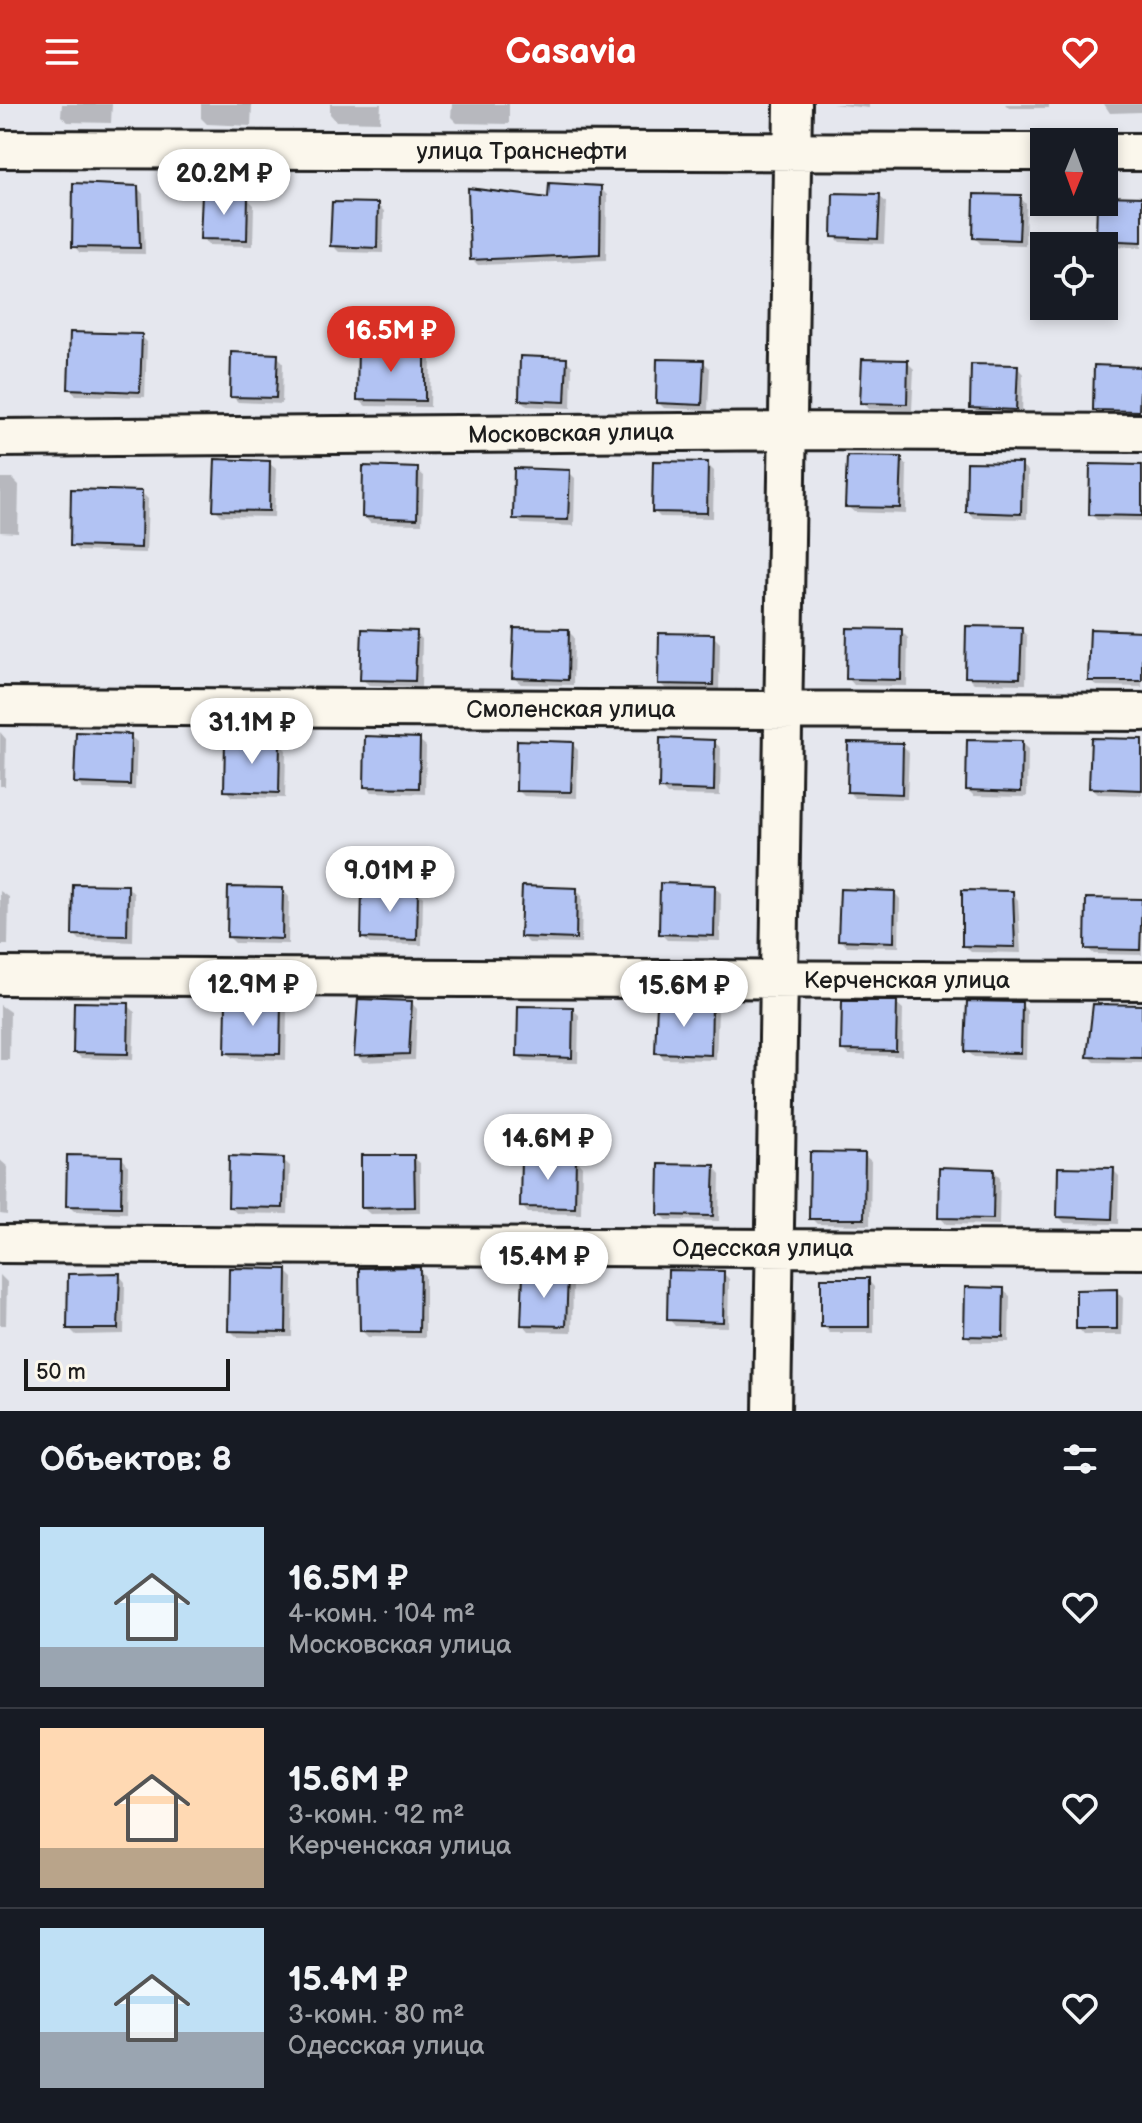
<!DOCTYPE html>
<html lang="ru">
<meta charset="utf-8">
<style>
body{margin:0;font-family:"Balsamiq Sans",sans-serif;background:#20242c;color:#f1f3f6;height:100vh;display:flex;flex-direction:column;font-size:30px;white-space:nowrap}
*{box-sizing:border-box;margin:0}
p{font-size:26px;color:#9ea1a6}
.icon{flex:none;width:44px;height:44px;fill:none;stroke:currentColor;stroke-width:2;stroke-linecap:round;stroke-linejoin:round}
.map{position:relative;height:1307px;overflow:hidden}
.side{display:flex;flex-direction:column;background:#171b24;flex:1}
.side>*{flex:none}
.needle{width:52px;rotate:181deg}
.controls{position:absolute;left:1030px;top:24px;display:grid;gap:16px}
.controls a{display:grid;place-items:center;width:88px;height:88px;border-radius:0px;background:#171b24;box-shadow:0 4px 12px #0003;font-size:40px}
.scale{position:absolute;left:24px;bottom:20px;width:206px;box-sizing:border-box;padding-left:8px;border:4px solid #1c1c1c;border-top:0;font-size:22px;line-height:28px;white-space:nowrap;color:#1c1c1c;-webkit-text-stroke:6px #fbf7ec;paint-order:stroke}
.price{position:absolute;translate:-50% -68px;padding:0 18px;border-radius:28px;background:#fff;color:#222;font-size:26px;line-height:52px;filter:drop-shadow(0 2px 4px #0008)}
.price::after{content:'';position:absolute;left:50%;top:48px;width:24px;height:18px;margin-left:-12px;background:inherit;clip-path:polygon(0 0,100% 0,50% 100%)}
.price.selected{background:#d93025;color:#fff}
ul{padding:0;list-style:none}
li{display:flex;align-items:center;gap:24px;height:200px;padding:0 40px}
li+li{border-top:2px solid #363941}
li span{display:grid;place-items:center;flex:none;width:224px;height:160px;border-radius:0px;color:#555}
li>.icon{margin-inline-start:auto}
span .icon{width:96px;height:96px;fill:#fffc;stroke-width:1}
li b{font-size:34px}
h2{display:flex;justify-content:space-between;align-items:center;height:96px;padding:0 40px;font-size:34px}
header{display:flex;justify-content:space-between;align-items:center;height:104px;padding:0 40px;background:#d93025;color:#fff;font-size:36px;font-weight:600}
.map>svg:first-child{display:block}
.shadow{fill:#0003}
.building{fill:#b2c3f3;stroke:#1c1c1c;stroke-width:2}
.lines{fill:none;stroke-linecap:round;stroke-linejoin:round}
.minor-casing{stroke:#1c1c1c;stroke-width:42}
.minor{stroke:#fbf7ec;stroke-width:36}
.labels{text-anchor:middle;stroke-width:6;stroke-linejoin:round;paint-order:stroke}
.street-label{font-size:24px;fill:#1c1c1c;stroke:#fbf7ec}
</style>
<header><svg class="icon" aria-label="menu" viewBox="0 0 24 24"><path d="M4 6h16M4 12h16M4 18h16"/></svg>Casavia<svg class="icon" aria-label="heart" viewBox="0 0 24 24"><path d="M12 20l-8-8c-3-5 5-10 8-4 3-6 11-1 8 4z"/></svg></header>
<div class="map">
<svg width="1142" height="1307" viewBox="0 0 1142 1307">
<rect width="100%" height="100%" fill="#e5e7ee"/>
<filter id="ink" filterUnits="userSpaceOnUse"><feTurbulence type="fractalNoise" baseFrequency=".0125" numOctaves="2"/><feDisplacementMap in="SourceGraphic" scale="16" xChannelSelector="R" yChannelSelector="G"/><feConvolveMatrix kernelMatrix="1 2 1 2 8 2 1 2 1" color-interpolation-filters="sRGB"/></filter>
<g filter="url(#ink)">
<path class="shadow" d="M 62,0 L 112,0 L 111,19 L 68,18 L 61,12 Z
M 201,0 L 252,0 L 251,22 L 207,20 L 201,14 Z
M 330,0 L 381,0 L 380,18 L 336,17 L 330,10 Z
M 452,0 L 509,0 L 509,20 L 457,19 L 451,13 Z
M 832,0 L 869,0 L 869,4 Z
M 1005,0 L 1049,0 L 1049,4 L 1009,4 Z
M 1104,0 L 1142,0 L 1142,8 L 1110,9 Z
M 137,83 L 143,90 L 145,150 L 80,149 L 74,142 Z
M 600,84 L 607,91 L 606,156 L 478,161 L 472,155 L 550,96 Z
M 879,92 L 886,98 L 884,140 L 840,138 L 834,132 Z
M 1020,93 L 1026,100 L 1025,141 L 981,140 L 975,134 Z
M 247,94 L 254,101 L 253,142 L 209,141 L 202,134 Z
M 1104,94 L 1142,95 L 1142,143 L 1104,142 L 1098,136 L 1099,98 L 1104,98 Z
M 377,101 L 384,107 L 383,149 L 339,148 L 332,141 Z
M 141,232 L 147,238 L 145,293 L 76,291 L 70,285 Z
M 425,245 L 431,251 L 430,303 L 366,302 L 359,296 Z
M 277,252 L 283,258 L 282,300 L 238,298 L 232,292 Z
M 566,256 L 572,262 L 571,304 L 527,302 L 521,296 Z
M 703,258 L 710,264 L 708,306 L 664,304 L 658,298 Z
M 907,258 L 914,265 L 912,306 L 868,305 L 862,298 Z
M 1017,263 L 1023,270 L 1022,312 L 978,310 L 972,304 Z
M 1140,265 L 1142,312 L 1101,311 L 1095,305 Z
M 901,355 L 907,362 L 906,410 L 854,408 L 847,402 Z
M 269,359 L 276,365 L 274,413 L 222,412 L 215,405 Z
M 707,360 L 714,367 L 713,414 L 660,413 L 654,407 Z
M 1021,361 L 1028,367 L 1027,415 L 974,414 L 968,408 Z
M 1142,363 L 1142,417 L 1097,416 L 1091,410 Z
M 417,366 L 424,372 L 422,420 L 370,419 L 364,412 Z
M 569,368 L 575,374 L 574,422 L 522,420 L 515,414 Z
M 0,374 L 12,374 L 19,381 L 18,429 L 0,428 Z
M 142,389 L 148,395 L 146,449 L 78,447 L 72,441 Z
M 1021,525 L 1027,532 L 1026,580 L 974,579 L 967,572 Z
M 568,527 L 574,533 L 573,581 L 521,580 L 514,574 Z
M 901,527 L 908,534 L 907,582 L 854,581 L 848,574 Z
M 416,529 L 422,535 L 421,583 L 369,581 L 362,575 Z
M 1142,529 L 1142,583 L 1097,582 L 1090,576 Z
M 713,532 L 720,539 L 719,587 L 666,585 L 660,579 Z
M 0,628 L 6,635 L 5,682 L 0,682 Z
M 130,632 L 137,638 L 135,686 L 83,685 L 76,678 Z
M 419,636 L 426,642 L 425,690 L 372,688 L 366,682 Z
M 1142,637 L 1142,691 L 1098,690 L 1091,684 Z
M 714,638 L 721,644 L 720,692 L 667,691 L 661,684 Z
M 1021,639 L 1028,645 L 1027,693 L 974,692 L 968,686 Z
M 280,640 L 286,646 L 285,694 L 232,693 L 226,686 Z
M 572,640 L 578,646 L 577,694 L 524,692 L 518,686 Z
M 902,641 L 909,648 L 907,695 L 855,694 L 849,688 Z
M 128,783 L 134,790 L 133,838 L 80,836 L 74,830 Z
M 714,783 L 721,789 L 720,837 L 667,836 L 661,830 Z
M 283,786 L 289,793 L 288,840 L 235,839 L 229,833 Z
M 576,786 L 582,792 L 581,840 L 529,839 L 522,832 Z
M 0,787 L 9,793 L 8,841 L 0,841 Z
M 417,787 L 423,793 L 422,841 L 370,840 L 363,834 Z
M 894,788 L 900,795 L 899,843 L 847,842 L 840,835 Z
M 1012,789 L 1018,796 L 1021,849 L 971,848 L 964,841 Z
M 1141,797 L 1142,851 L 1094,850 L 1087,844 Z
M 411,898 L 417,905 L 415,956 L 363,958 L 356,951 Z
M 896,899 L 903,905 L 902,952 L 849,951 L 843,945 Z
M 1021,900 L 1027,907 L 1026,955 L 974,953 L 967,947 Z
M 0,901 L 10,908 L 9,956 L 0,956 Z
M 128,901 L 135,908 L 133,956 L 81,954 L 75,948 Z
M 281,901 L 287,908 L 286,956 L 233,954 L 227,948 Z
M 711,902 L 718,908 L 716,956 L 664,955 L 657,948 Z
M 1142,903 L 1142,959 L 1095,958 L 1089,952 Z
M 572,905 L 579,911 L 578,959 L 525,958 L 519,952 Z
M 864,1051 L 871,1057 L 870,1121 L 817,1120 L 811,1114 Z
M 413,1053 L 420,1059 L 420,1109 L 370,1110 L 363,1104 Z
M 122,1054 L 128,1061 L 127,1109 L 74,1107 L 68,1101 Z
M 576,1055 L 582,1062 L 581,1110 L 528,1109 L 522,1102 Z
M 0,1056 L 8,1063 L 7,1111 L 0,1110 Z
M 283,1056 L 290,1062 L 288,1110 L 236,1109 L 230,1102 Z
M 714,1063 L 720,1070 L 719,1117 L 667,1116 L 660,1110 Z
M 1113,1066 L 1119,1072 L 1118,1120 L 1065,1119 L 1059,1113 Z
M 994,1067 L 1000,1073 L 999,1121 L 946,1120 L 940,1113 Z
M 419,1165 L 425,1172 L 425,1234 L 368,1233 L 362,1227 Z
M 286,1167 L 293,1174 L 292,1233 L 237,1233 L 230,1226 Z
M 723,1169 L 729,1175 L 728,1223 L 675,1222 L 669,1215 Z
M 0,1171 L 7,1178 L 6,1221 L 0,1221 Z
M 119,1171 L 125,1178 L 124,1230 L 76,1231 L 69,1224 Z
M 567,1173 L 573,1180 L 572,1228 L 529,1227 L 523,1220 Z
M 868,1176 L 874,1183 L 874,1229 L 830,1229 L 823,1222 Z
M 1003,1186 L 1010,1192 L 1009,1238 L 972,1238 L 966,1231 Z
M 1116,1187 L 1123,1194 L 1122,1231 L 1084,1231 L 1078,1224 Z"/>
<path class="building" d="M 73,79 L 138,82 L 140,144 L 72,143 Z
M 549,79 L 601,82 L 600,150 L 470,156 L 468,84 L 548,94 Z
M 833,89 L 880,90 L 878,135 L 832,133 Z
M 202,90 L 248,92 L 247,136 L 200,135 Z
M 974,90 L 1021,91 L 1019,136 L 973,134 Z
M 1104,92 L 1142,93 L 1142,138 L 1096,136 L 1097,98 L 1104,98 Z
M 332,98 L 378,99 L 377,144 L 330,142 Z
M 70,228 L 142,230 L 140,288 L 68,285 Z
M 358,242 L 425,243 L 425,297 L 357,296 Z
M 231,248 L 278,250 L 276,294 L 230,293 Z
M 520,252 L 567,254 L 565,298 L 519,296 Z
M 657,255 L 704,256 L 702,301 L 656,299 Z
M 862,255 L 908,256 L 907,300 L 860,299 Z
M 971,260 L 1018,261 L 1016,306 L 970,304 Z
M 1094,261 L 1141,263 L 1139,307 L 1093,306 Z
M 847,352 L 902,353 L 900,404 L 845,403 Z
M 215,355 L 270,357 L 269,407 L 213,406 Z
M 653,357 L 708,358 L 707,409 L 652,408 Z
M 967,358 L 1022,359 L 1021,410 L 966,408 Z
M 1090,360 L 1142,361 L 1142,412 L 1089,411 Z
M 363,362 L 418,364 L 417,415 L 362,413 Z
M 514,364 L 570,366 L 568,416 L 513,415 Z
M 71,385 L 142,387 L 141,444 L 70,442 Z
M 966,522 L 1022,523 L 1020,574 L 965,573 Z
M 514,524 L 569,525 L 568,576 L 512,574 Z
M 847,524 L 902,525 L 901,576 L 846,575 Z
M 362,525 L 417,527 L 415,577 L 360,576 Z
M 1090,525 L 1142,527 L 1142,577 L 1088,577 Z
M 659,529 L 714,530 L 713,581 L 658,580 Z
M 76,628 L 131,630 L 130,681 L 74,679 Z
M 365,632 L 420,634 L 419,684 L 364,683 Z
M 660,634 L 715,636 L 714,687 L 659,685 Z
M 1091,634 L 1142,635 L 1142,686 L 1089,684 Z
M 225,636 L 280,638 L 279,689 L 224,687 Z
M 517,636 L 573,638 L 571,688 L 516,687 Z
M 967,636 L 1022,637 L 1021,688 L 966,686 Z
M 848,638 L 903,639 L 902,690 L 847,688 Z
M 660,779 L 715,781 L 714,832 L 659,830 Z
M 73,780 L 128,781 L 127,832 L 72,831 Z
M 522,782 L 577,784 L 576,835 L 520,833 Z
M 228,783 L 283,784 L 282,835 L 227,833 Z
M 362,784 L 418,785 L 417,836 L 361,834 Z
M 840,785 L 895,787 L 894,838 L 838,836 Z
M 962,786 L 1013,787 L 1015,843 L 962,842 Z
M 1086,794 L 1142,795 L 1140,846 L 1085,845 Z
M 358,895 L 412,897 L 409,950 L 354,952 Z
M 842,897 L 897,897 L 896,947 L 841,946 Z
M 967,897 L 1022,898 L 1021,949 L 965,948 Z
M 74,898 L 129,899 L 128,950 L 73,949 Z
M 226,898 L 281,899 L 280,950 L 225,949 Z
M 657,899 L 712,900 L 711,951 L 655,949 Z
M 1093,900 L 1142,901 L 1142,954 L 1087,953 Z
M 518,902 L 573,903 L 572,954 L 517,952 Z
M 810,1048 L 865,1049 L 864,1115 L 809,1115 Z
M 67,1051 L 122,1052 L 121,1103 L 66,1102 Z
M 361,1051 L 414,1051 L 415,1103 L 361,1104 Z
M 229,1052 L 284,1054 L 283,1104 L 228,1103 Z
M 521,1052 L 576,1053 L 575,1104 L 520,1103 Z
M 659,1060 L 715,1061 L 713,1112 L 658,1111 Z
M 939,1063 L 994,1065 L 993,1115 L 938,1114 Z
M 1058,1063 L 1114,1064 L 1112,1115 L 1057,1113 Z
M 420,1163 L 419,1228 L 360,1227 L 359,1164 Z
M 229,1164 L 287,1165 L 286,1228 L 228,1227 Z
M 668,1166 L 724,1167 L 723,1218 L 667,1216 Z
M 120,1169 L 118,1225 L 67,1225 L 68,1170 Z
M 523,1170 L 568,1171 L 566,1222 L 521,1221 Z
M 821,1174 L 869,1174 L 869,1223 L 821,1223 Z
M 965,1183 L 1004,1184 L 1003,1233 L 964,1232 Z
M 1117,1185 L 1117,1225 L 1076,1225 L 1076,1186 Z"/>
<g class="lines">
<defs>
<path id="minor" d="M 0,45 L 1044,48
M 1104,48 L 1142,48
M 0,334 L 788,327 L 1142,329
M 0,602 L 1142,608
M 0,872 L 1142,877
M 0,1140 L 1142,1146
M 772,1307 L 793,0"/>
</defs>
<use href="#minor" class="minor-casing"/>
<use href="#minor" class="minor"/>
</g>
</g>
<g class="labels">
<g class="street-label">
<text x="522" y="55">улица Транснефти</text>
<text transform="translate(571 329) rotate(-1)" y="8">Московская улица</text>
<text x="571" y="613">Смоленская улица</text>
<text x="907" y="884">Керченская улица</text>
<text x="763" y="1152">Одесская улица</text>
</g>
</g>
</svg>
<div class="controls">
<a><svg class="needle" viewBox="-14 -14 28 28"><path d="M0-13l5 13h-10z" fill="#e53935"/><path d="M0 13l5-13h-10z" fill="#9ea1a6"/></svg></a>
<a><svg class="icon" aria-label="locate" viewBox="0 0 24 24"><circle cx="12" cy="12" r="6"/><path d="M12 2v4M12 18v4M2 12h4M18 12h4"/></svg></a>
</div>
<div class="scale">50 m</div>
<b class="price" style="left:224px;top:113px">20.2M ₽</b>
<b class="price selected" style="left:391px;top:270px">16.5M ₽</b>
<b class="price" style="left:252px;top:662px">31.1M ₽</b>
<b class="price" style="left:390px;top:810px">9.01M ₽</b>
<b class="price" style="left:253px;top:924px">12.9M ₽</b>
<b class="price" style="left:684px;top:925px">15.6M ₽</b>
<b class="price" style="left:548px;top:1078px">14.6M ₽</b>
<b class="price" style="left:544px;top:1196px">15.4M ₽</b>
</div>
<section class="side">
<h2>Объектов: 8<svg class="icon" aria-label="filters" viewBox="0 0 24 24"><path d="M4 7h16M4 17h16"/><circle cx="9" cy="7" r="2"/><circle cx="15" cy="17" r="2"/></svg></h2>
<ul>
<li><span style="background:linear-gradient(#bfe0f5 75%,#9aa5b1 0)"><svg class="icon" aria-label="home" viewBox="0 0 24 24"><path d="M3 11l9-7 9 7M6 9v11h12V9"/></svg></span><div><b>16.5M ₽</b><p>4-комн. · 104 m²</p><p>Московская улица</p></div><svg class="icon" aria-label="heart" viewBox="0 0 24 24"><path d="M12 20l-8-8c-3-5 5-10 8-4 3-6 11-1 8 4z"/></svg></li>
<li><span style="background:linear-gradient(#ffd9b3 75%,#b9a48a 0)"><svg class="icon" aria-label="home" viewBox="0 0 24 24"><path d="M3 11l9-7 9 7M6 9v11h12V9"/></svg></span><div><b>15.6M ₽</b><p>3-комн. · 92 m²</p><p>Керченская улица</p></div><svg class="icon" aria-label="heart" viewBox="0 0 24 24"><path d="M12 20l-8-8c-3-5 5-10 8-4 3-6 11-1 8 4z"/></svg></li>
<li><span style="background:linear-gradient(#bfe0f5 65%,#9aa5b1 0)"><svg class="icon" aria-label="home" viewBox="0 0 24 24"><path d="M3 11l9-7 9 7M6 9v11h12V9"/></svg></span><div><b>15.4M ₽</b><p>3-комн. · 80 m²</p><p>Одесская улица</p></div><svg class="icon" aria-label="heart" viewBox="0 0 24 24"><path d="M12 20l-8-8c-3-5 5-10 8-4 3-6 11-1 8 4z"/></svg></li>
</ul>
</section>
